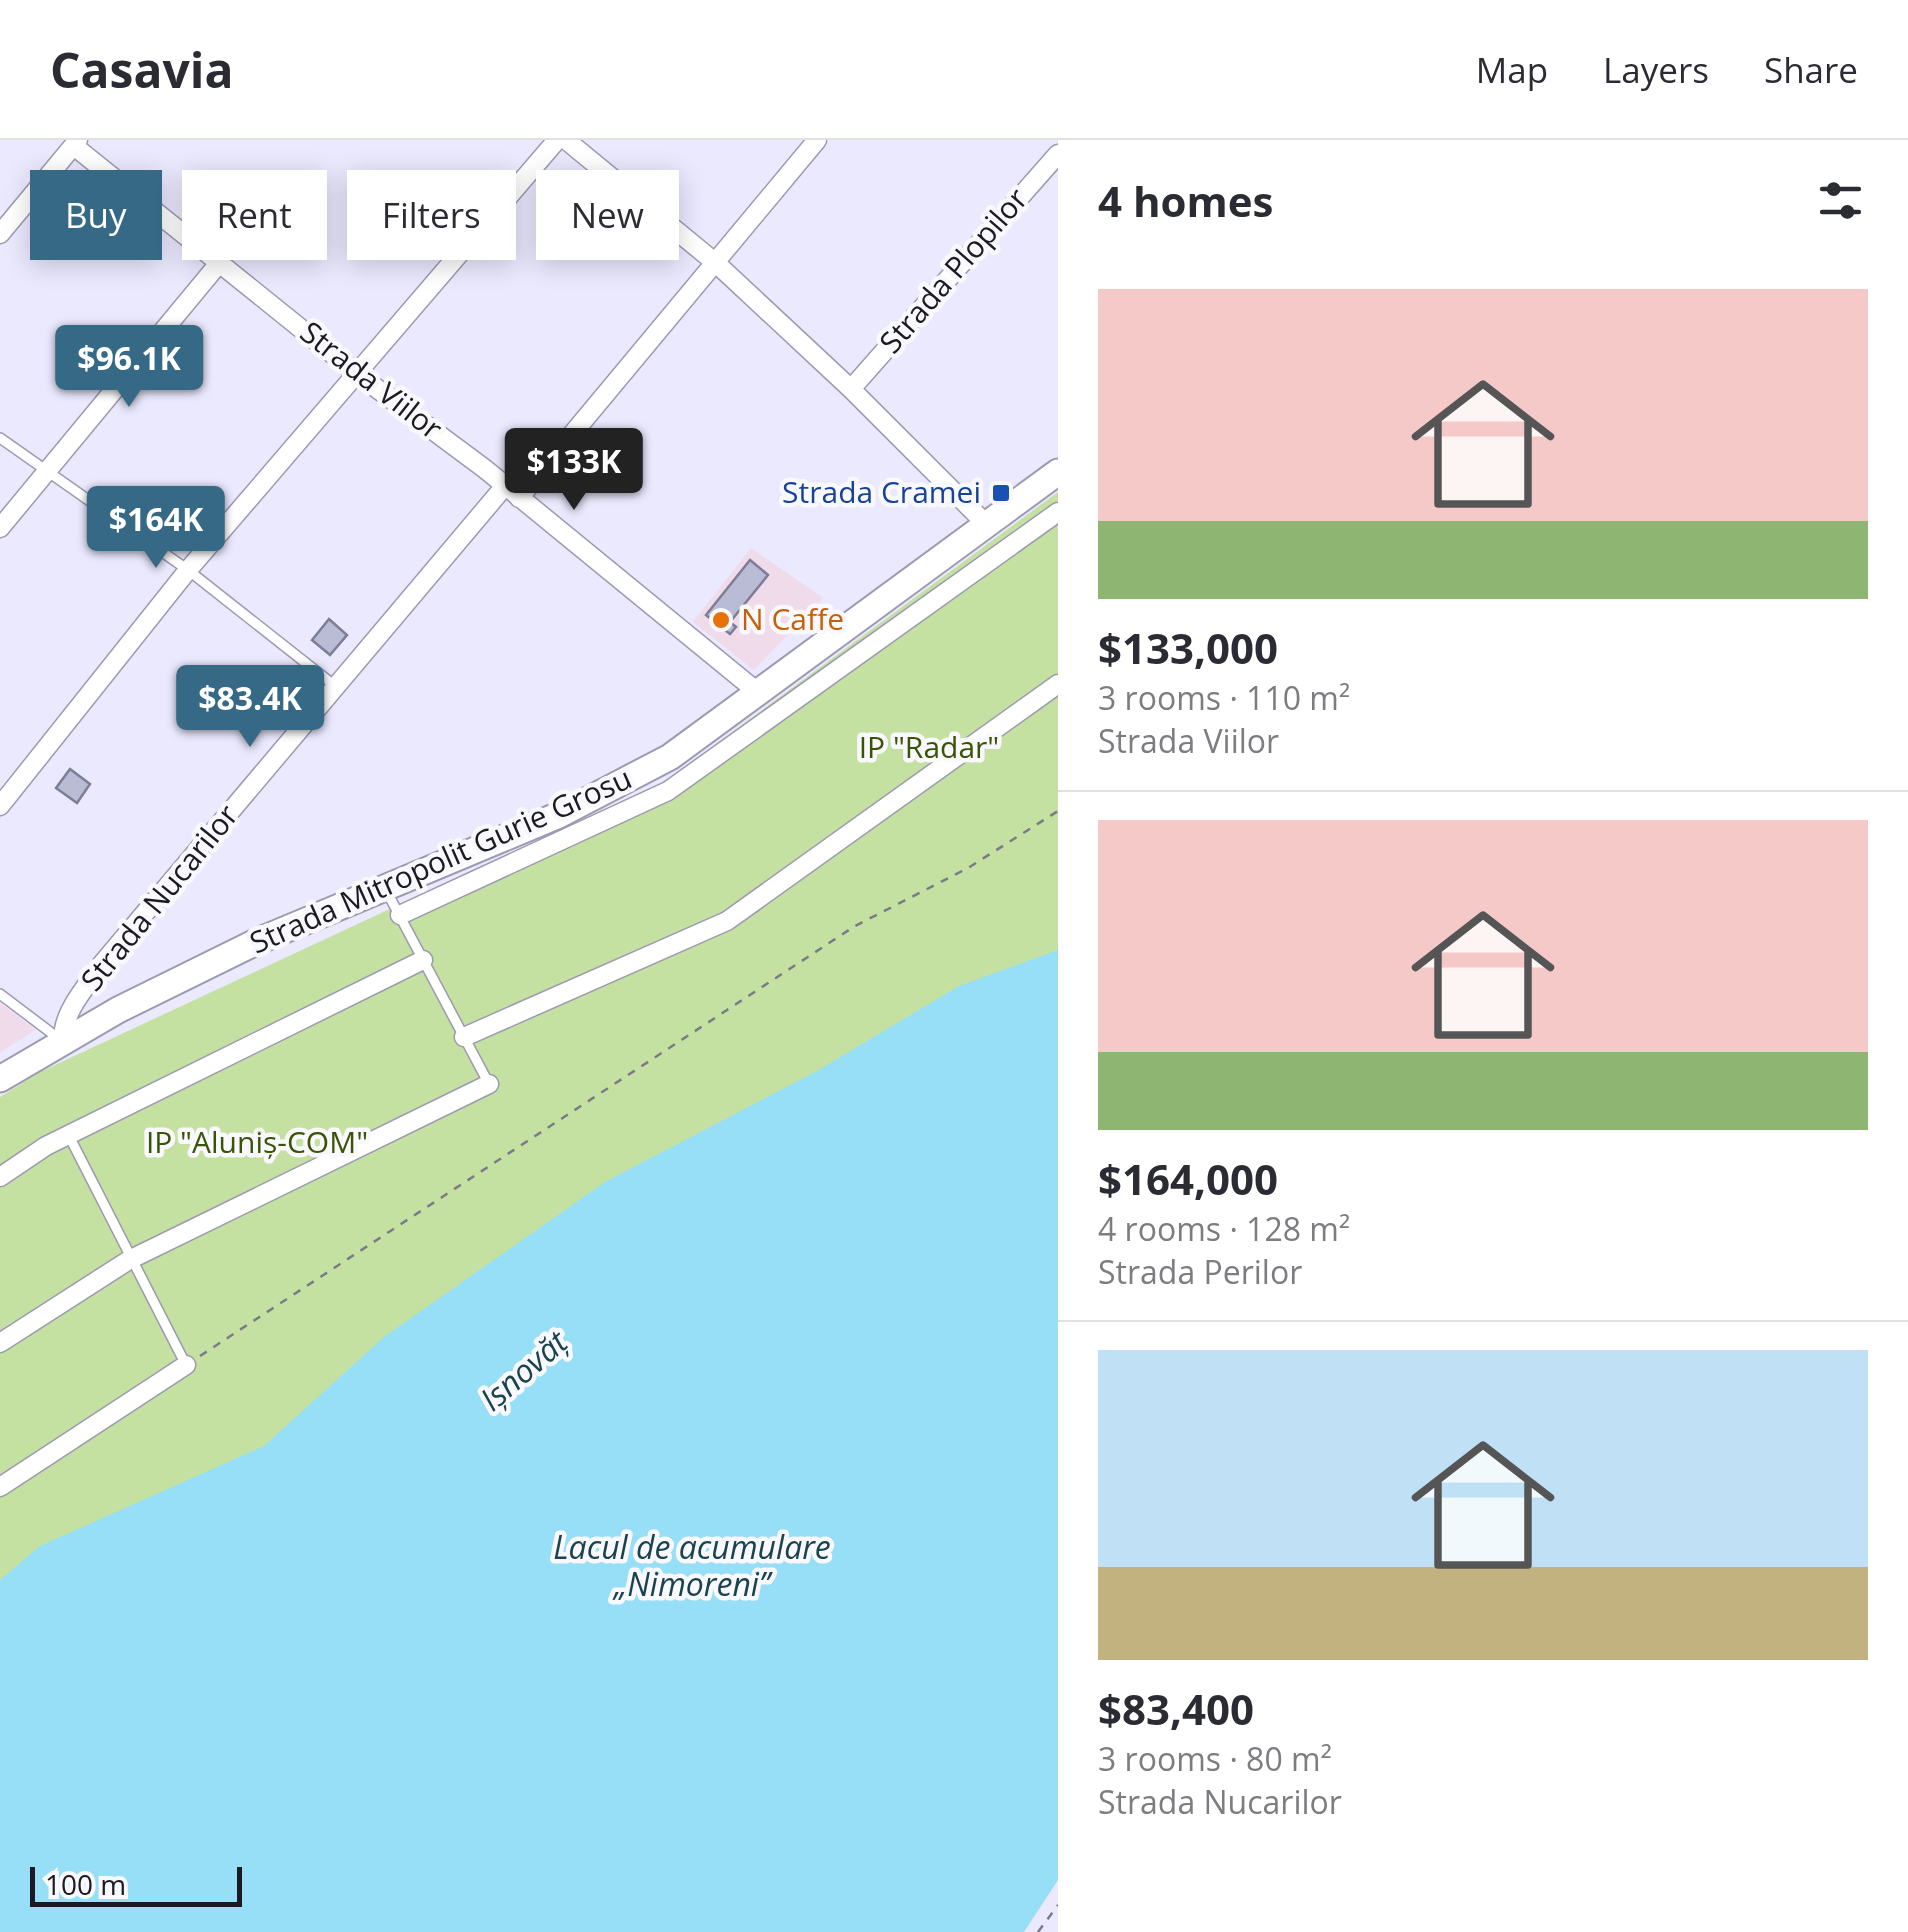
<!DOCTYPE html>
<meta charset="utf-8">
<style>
body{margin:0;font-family:"Open Sans",sans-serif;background:#f2f2f3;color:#2b2b33;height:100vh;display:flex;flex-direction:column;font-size:38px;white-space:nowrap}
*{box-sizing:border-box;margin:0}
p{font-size:32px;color:#7c7c81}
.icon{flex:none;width:55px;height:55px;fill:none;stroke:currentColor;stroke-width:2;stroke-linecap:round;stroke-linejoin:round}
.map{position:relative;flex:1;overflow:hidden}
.side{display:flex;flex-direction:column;background:#fff;width:850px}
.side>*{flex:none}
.banner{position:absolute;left:30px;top:30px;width:878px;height:90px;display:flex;gap:20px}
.scale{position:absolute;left:30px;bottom:25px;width:212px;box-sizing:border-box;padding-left:10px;border:5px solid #1b1a23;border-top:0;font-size:28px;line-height:35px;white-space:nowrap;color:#1b1a23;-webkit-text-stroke:8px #f9f8fd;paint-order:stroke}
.price{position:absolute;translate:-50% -85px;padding:0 22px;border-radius:10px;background:#356985;color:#fff;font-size:32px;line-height:65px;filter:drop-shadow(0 2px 5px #0008)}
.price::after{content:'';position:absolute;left:50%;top:60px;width:30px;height:22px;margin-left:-15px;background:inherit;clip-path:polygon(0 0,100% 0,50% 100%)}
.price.selected{background:#222;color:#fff}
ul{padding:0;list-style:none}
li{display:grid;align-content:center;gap:20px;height:530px;padding:0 40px}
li+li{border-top:2px solid #e1e1e2}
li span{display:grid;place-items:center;height:310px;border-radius:0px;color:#555}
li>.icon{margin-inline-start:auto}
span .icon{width:180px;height:180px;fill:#fffc;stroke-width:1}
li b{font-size:42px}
h2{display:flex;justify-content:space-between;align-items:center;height:120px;padding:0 40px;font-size:42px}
.chip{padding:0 35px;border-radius:0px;background:#fff;box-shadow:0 5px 25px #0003;font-size:35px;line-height:90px}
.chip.selected{background:#356985;color:#fff}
header{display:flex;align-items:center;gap:60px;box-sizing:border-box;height:140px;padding:0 50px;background:#fff;border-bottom:2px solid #e1e1e2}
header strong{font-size:48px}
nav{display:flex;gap:55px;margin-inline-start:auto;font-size:35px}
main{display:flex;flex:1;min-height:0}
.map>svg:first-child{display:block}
.commercial{fill:#efdbea}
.green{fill:#c4e1a1}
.water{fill:#97def7}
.building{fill:#babbd4;stroke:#7d7e96;stroke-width:2.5}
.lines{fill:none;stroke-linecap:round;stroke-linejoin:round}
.lane-casing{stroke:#9c9ab2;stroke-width:12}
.street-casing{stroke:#9c9ab2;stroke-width:21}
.secondary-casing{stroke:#9c9ab2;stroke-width:29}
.path{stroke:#7b7a88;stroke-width:2.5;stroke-dasharray:8 8;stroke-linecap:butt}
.lane{stroke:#fff;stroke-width:9}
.street{stroke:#fff;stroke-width:18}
.secondary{stroke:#fff;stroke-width:25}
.transit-dot{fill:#1a4fb4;stroke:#f9f8fd;stroke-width:4}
.food-dot{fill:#e8710a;stroke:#f9f8fd;stroke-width:4}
.labels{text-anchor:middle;stroke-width:9;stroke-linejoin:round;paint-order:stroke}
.street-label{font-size:30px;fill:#1b1a23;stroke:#f9f8fd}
.transit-label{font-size:30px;fill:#164399;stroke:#f9f8fd;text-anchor:end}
.food-label{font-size:30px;fill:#c56008;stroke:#f9f8fd;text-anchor:start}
.park-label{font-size:30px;fill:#395307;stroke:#f9f8fd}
.water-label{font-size:32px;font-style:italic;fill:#1a4350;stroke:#f9f8fd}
</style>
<header>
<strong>Casavia</strong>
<nav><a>Map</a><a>Layers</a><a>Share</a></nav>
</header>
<main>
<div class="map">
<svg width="1058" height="1792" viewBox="0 0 1058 1792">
<rect width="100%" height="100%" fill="#ebe9fe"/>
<path class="commercial" d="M 751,408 L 823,458 L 754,530 L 693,482 Z
M 0,863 L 36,890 L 0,912 Z"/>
<path class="green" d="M 1058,352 L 1058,1190 L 271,1321 L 0,1454 L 0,957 L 42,931 L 667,640 Z"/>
<path class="water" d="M 1058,810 L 1058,1740 L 1024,1792 L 0,1792 L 0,1440 L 40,1406 L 264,1306 L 384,1197 L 605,1042 L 817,931 L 959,846 Z"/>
<path class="building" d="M 750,420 L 768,435 L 730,482 L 736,487 L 730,494 L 706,475 Z
M 329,479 L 347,495 L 330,515 L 312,500 Z
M 70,629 L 90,644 L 77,663 L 56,648 Z"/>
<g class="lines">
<defs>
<path id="lane" d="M 0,298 L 188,430 L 335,546
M 387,752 L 489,944
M 0,854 L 62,901
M 69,996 L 186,1225"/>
<path id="street" d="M 566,0 L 717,124 L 851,249 L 987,385
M 74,6 L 356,233 L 485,329 L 760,554
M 0,94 L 78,0
M 851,249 L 1058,14
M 519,358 L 817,0
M 0,388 L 220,122
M 0,666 L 188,430 L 557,0
M 400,775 L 668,651 L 1058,372
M 464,897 L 727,781 L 1058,544
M 63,902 C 62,872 85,849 101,825 L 504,347
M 0,1037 L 46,1006 L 423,820
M 0,1203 L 129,1120 L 489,944
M 0,1347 L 186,1225"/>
<path id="secondary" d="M 0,939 L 118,870 L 258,801 L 559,675 L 670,617 L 1058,332"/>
</defs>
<use href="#lane" class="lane-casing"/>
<use href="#street" class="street-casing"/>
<use href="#secondary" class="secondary-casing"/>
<path class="path" d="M 200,1216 L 855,786 L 968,728 L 1058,671
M 1038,1792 L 1058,1765"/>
<use href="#lane" class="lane"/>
<use href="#street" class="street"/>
<use href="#secondary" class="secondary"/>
</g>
<rect class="transit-dot" x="991" y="343" width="20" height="20" rx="5"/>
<circle class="food-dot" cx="721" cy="480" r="10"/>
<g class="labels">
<g class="street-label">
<text transform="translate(954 131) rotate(-49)" y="10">Strada Plopilor</text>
<text transform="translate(371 241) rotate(38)" y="10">Strada Viilor</text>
<text transform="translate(441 721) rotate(-24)" y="10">Strada Mitropolit Gurie Grosu</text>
<text transform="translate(160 758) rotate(-51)" y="10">Strada Nucarilor</text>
</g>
<g class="transit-label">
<text x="981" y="363">Strada Cramei</text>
</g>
<g class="food-label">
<text x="741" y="490">N Caffe</text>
</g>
<g class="park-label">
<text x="929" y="618">IP "Radar"</text>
<text x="257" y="1013">IP "Aluniș-COM"</text>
</g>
<g class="water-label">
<text transform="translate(524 1231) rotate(-41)" y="11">Ișnovăț</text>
<text x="692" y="1419">Lacul de acumulare<tspan x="692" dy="37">„Nimoreni”</tspan></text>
</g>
</g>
</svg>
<div class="scale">100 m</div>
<b class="price" style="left:129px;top:270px">$96.1K</b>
<b class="price selected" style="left:574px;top:373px">$133K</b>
<b class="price" style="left:156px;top:431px">$164K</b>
<b class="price" style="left:250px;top:610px">$83.4K</b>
<div class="banner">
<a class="chip selected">Buy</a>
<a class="chip">Rent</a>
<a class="chip">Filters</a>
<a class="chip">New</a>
</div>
</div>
<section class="side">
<h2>4 homes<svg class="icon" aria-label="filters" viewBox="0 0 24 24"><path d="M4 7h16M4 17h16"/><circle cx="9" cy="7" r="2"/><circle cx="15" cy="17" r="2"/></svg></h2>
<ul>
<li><span style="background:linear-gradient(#f6c9c9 75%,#8fb573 0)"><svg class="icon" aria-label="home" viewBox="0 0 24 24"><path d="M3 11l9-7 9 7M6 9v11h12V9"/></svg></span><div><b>$133,000</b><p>3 rooms · 110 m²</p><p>Strada Viilor</p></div></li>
<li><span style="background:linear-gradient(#f6c9c9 75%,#8fb573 0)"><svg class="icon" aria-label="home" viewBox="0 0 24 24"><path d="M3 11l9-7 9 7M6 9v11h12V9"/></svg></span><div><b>$164,000</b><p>4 rooms · 128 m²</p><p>Strada Perilor</p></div></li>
<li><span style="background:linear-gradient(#bfe0f5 70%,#c2b280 0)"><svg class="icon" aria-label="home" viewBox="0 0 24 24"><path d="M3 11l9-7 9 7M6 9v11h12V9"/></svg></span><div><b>$83,400</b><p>3 rooms · 80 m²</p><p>Strada Nucarilor</p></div></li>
</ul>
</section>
</main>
